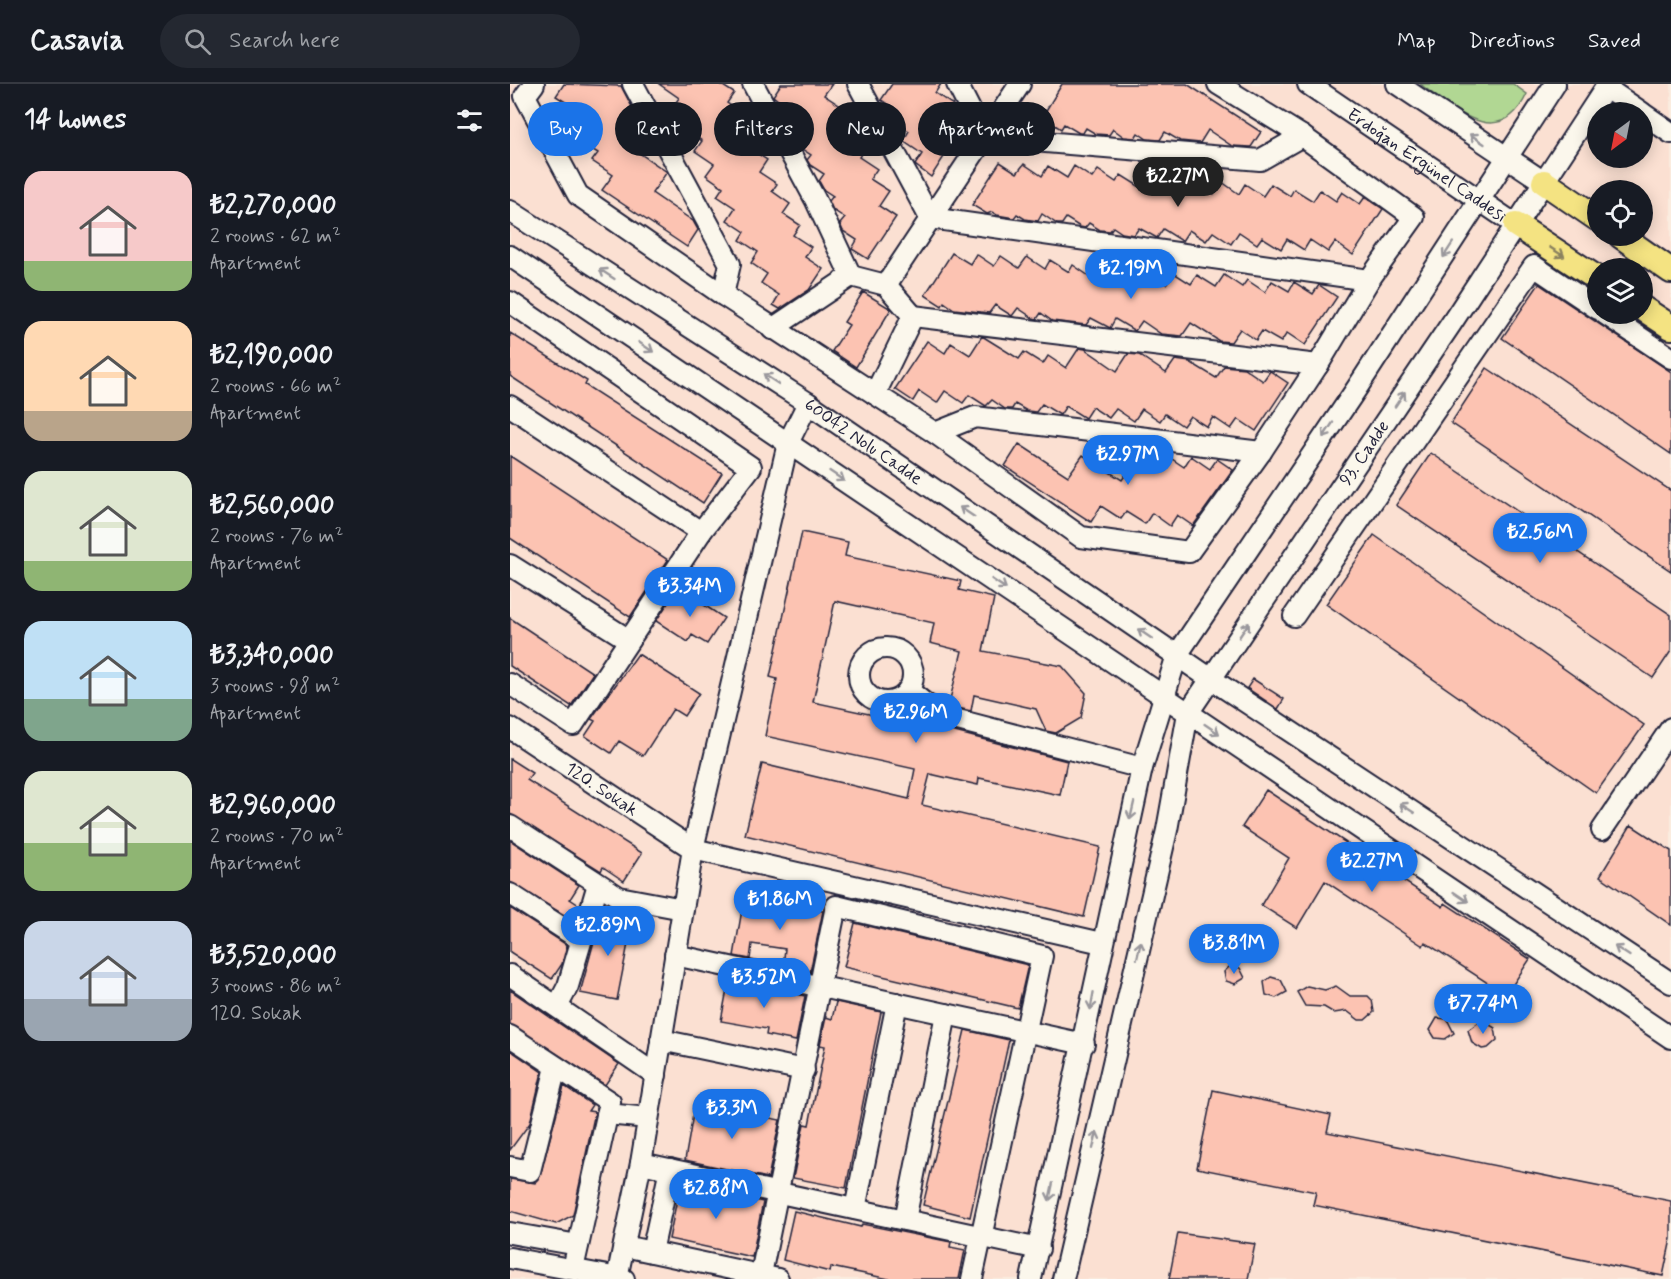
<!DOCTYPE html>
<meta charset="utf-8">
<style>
body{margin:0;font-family:Mynerve,sans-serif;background:#242831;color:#f1f3f6;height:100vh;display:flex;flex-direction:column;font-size:22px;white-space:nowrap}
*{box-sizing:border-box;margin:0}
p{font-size:20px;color:#9ea1a6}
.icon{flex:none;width:33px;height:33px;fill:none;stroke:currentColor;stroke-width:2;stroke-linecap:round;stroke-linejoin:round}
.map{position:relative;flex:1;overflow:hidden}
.side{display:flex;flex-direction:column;background:#171b24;width:510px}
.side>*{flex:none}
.hud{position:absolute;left:18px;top:18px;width:570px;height:54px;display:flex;gap:12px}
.needle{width:39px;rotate:212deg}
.tools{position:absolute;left:1077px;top:18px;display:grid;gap:12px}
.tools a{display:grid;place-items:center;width:66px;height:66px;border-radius:50%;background:#171b24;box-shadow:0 3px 15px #0003;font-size:30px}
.price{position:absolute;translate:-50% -51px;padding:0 14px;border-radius:21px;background:#1a73e8;color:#fff;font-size:20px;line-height:39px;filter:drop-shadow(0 2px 3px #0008)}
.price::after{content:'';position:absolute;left:50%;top:36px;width:18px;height:14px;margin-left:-9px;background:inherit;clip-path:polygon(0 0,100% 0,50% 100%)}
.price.current{background:#222;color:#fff}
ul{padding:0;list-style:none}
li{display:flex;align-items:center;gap:18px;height:150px;padding:0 24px}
li span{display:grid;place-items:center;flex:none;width:168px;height:120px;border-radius:18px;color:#555}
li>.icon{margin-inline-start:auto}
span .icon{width:72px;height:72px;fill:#fffc;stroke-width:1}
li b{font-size:26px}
h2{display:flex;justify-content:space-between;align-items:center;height:72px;padding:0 24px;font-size:26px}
.pill{padding:0 21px;border-radius:27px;background:#171b24;box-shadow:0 3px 15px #0003;font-size:21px;line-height:54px}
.pill.current{background:#1a73e8;color:#fff}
header{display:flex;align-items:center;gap:36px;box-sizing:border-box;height:84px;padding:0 30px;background:#171b24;border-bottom:2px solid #363941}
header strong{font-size:28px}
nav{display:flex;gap:33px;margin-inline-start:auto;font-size:21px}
.search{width:420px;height:54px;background:#242831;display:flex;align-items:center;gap:15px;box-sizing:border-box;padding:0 21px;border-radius:33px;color:#9ea1a6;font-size:22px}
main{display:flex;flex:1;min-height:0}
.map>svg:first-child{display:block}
.built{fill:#fbe0d2;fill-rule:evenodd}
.green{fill:#b1d793;stroke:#6a7c67;stroke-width:1.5}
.building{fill:#fcc3b2;stroke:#22223b;stroke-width:1.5}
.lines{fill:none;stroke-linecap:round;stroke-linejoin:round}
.minor-casing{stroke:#22223b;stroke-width:24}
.major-casing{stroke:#22223b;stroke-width:28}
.minor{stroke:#fbf7ec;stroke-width:20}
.major{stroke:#f4e382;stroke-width:24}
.oneway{stroke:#99979c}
.oneway2{stroke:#8b825e}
.labels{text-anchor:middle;stroke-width:4.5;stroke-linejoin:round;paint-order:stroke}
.street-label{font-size:18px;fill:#22223b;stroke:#fbf7ec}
</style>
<header>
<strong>Casavia</strong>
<div class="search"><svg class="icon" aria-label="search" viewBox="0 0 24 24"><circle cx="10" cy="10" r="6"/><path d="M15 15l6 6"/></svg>Search here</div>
<nav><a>Map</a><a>Directions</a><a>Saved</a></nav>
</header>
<main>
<section class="side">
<h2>14 homes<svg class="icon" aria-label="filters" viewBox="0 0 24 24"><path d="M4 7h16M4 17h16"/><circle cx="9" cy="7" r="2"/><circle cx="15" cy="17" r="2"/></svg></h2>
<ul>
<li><span style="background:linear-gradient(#f6c9c9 75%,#8fb573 0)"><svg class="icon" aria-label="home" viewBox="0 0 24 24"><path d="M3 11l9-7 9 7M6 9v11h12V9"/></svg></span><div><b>₺2,270,000</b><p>2 rooms · 62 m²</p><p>Apartment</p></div></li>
<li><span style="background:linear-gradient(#ffd9b3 75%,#b9a48a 0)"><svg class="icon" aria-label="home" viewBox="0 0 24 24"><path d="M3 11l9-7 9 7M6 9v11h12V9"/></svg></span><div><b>₺2,190,000</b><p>2 rooms · 66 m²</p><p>Apartment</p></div></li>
<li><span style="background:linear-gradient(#dfe7d0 75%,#8fb573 0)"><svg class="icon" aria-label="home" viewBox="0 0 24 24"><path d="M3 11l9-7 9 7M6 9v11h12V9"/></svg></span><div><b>₺2,560,000</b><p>2 rooms · 76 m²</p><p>Apartment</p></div></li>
<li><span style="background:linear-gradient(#bfe0f5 65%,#7fa58c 0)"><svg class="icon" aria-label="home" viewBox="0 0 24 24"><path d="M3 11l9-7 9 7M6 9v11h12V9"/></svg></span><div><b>₺3,340,000</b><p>3 rooms · 98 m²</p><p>Apartment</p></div></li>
<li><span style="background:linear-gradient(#dfe7d0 60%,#8fb573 0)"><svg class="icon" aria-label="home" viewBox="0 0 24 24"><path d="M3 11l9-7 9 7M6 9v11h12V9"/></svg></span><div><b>₺2,960,000</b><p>2 rooms · 70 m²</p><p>Apartment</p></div></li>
<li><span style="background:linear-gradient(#c9d6e8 65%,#9aa5b1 0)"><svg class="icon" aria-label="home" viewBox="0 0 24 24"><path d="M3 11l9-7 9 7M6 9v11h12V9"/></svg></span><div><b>₺3,520,000</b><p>3 rooms · 86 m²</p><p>120. Sokak</p></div></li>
</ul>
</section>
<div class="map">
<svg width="1161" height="1195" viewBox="0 0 1161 1195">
<rect width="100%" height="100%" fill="#fbede0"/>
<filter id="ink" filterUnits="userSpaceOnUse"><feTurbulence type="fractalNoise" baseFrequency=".0167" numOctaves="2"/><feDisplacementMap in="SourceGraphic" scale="12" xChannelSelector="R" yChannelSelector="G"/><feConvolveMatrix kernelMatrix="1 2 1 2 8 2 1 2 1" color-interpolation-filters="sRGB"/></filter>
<g filter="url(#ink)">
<path class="built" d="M 0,0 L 1161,0 L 1161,1195 L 0,1195 ZM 1088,28 L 1132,28 L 1132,74 L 1088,74 ZM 1088,106 L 1132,106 L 1132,152 L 1088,152 ZM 1088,184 L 1132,184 L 1132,230 L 1088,230 Z"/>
<path class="green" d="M 910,0 L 1003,0 L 1017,10 C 990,68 944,25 910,0 Z"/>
<path class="building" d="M 54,0 L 111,2 L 132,42 L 119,62 L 157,88 L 142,109 L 183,137 L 188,146 L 177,163 L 92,106 L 103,91 L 82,77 L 88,69 L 69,57 L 76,47 L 58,34 L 65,24 L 46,12 Z
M 149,0 L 210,0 L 224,9 L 217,19 L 236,32 L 228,43 L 245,54 L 239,64 L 257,76 L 249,88 L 267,100 L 262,107 L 280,120 L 273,130 L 290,141 L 283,151 L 301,163 L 295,173 L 313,185 L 299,206 L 270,225 L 263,221 L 269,211 L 251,199 L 257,190 L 241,179 L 248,168 L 230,156 L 235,148 L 217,136 L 225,124 L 207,112 L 213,103 L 196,91 L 204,80 L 185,67 L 192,57 L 174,45 L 182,34 L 164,21 L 169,14 Z
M 271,0 L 322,0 L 314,11 L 332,23 L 328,30 L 346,42 L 339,53 L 355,64 L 349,73 L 367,85 L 360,95 L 379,107 L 369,122 L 386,133 L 358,175 L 342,165 L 347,156 L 333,147 L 330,140 L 335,134 L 323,126 L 319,117 L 323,112 L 314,106 L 309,97 L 314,90 L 300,81 L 297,76 L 301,71 L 292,65 L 286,54 L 290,47 L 277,38 L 274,32 L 279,25 L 263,12 Z
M 382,0 L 431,0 L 425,9 L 443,21 L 431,39 L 448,51 L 421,93 L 405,81 L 412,70 L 393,57 L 399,47 L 381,35 L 387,26 L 371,16 Z
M 552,0 L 677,0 L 751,48 L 741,63 L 722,62 L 698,46 L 690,59 L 670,57 L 655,48 L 650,56 L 637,55 L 628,49 L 625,54 L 614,53 L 603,45 L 599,51 L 586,50 L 576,44 L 573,49 L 569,49 L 554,40 L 551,45 L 532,33 Z
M 490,78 L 507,89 L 514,80 L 532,92 L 538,82 L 557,94 L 564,82 L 582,94 L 588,86 L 606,98 L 611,91 L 630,103 L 635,95 L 653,107 L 661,96 L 679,108 L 686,97 L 704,110 L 712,98 L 729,110 L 735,100 L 753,112 L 761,100 L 780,112 L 784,105 L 803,117 L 810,106 L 826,117 L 832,108 L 850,120 L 855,113 L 873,125 L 843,171 L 825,158 L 818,168 L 800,156 L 794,166 L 777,155 L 771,165 L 752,153 L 747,160 L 729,148 L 721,160 L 703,148 L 696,157 L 679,146 L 672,157 L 653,145 L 647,154 L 629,144 L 624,151 L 612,149 L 603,143 L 600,147 L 590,146 L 579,139 L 575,144 L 570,143 L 556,134 L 552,140 L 547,140 L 532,130 L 528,137 L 515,135 L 507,130 L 504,134 L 487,131 L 482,128 L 477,130 L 462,121 Z
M 442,169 L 460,180 L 466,170 L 484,182 L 491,172 L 509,184 L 517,173 L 535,185 L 540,176 L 559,188 L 563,181 L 582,194 L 587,186 L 606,198 L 613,186 L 631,198 L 638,188 L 656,200 L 664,189 L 681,200 L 687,191 L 706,203 L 714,191 L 732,203 L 737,196 L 755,208 L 762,197 L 779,207 L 784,198 L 803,210 L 809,201 L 827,213 L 795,261 L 777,249 L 771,258 L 752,247 L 746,256 L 730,245 L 721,258 L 709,257 L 681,239 L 672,252 L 651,250 L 632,237 L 625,247 L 605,235 L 600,244 L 581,234 L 576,241 L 542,237 L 531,229 L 527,235 L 523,234 L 508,224 L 502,232 L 485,221 L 479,229 L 444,225 L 434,218 L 432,222 L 415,211 Z
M 1029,200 L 1161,288 L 1161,370 L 992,254 Z
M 353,208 L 381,225 L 346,283 L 322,267 L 339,241 L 334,238 Z
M 0,249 L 77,297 L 75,301 L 212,389 L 193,419 L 0,292 Z
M 472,252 L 509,275 L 514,268 L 533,280 L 538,272 L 556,284 L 569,264 L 575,265 L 607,287 L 618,270 L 629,271 L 656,289 L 665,276 L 680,278 L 706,294 L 714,282 L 734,284 L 753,297 L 760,287 L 778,299 L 746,347 L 728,335 L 721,345 L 703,333 L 697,343 L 680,332 L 673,342 L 655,330 L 650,337 L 632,325 L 624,337 L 606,325 L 599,334 L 582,323 L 575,334 L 556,322 L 550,331 L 532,320 L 526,328 L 517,327 L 505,320 L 502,325 L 495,325 L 482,316 L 476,322 L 459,311 L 453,319 L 435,307 L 427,319 L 409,307 L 403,317 L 385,305 L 417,257 L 435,269 L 441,259 L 460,271 Z
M 977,284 L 1161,407 L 1161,487 L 941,339 Z
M 509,360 L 558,392 L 573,371 L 612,396 L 632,366 L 650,378 L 656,371 L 674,383 L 681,372 L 700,385 L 707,375 L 723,386 L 683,442 L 667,431 L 660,442 L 642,429 L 635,440 L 616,428 L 611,435 L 591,422 L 581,438 L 495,382 Z
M 921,369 L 1161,531 L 1161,567 L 1143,594 L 886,421 Z
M 0,372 L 158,476 L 120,533 L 0,454 Z
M 292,448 L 338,458 L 335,472 L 451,497 L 449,506 L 484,514 L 473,567 L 552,582 L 576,609 L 571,634 L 546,649 L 536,647 L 526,625 L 464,611 L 461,627 L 448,624 L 439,619 L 452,567 L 420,559 L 424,539 L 325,517 L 303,618 L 415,642 L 416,636 L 422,637 L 441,647 L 557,677 L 550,711 L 469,694 L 468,701 L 420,690 L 412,721 L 590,763 L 574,833 L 235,751 L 252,680 L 399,715 L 405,685 L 255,652 L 267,595 L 260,593 Z
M 864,451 L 1134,641 L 1086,709 L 816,520 Z
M 168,504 L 214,534 L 197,560 L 182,551 L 178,558 L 146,537 Z
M 0,534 L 83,589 L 61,622 L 0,582 Z
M 128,570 L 189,609 L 174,632 L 163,625 L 133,672 L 109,657 L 101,669 L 75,652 L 85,637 L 81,635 Z
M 743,595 L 774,615 L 768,625 L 737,604 Z
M 0,675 L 22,689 L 17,696 L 132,769 L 114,797 L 93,783 L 91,787 L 0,730 Z
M 756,706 L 933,823 L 935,819 L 1020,875 L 996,911 L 915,858 L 913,862 L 815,797 L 787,844 L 751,821 L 779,774 L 732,743 Z
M 1121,741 L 1161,767 L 1161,841 L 1090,792 Z
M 0,756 L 69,801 L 60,815 L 69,821 L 64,837 L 0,798 Z
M 234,814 L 313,827 L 300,888 L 273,882 L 275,865 L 242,860 L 240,875 L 224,872 Z
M 0,824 L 57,861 L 52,880 L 42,895 L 0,868 Z
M 92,828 L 123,834 L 107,916 L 70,909 Z
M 345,839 L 518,881 L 508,924 L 334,883 Z
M 721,881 L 730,884 L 735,894 L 725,900 L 716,897 L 714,888 Z
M 761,893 L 771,896 L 777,908 L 766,914 L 756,911 L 754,898 Z
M 219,895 L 295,912 L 286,957 L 256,951 L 257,945 L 211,937 Z
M 797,902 L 815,906 L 826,902 L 840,912 L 858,912 L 862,916 L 864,928 L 855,936 L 849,936 L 837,927 L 824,929 L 814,923 L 795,922 L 787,908 Z
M 0,906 L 109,980 L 95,1001 L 0,940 Z
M 326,918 L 371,928 L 336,1104 L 283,1094 L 294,1040 L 299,1041 L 315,962 L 310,961 L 316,933 L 322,935 Z
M 927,934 L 937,935 L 944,949 L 935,955 L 925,954 L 920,946 Z
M 969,938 L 975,938 L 985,944 L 987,956 L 978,964 L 972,965 L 962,959 L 958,946 Z
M 455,946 L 499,956 L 460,1133 L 413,1121 Z
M 0,966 L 32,988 L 20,1039 L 0,1066 Z
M 54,1002 L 82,1021 L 78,1027 L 85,1028 L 63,1131 L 46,1140 L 0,1127 L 0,1095 L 25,1099 L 29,1095 Z
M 703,1006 L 821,1031 L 817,1048 L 1161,1117 L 1161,1155 L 1153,1192 L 803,1121 L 806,1108 L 687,1084 Z
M 185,1019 L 270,1036 L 258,1094 L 175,1076 Z
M 170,1100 L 253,1118 L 242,1173 L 159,1155 Z
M 284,1127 L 351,1143 L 352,1140 L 441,1158 L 440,1163 L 455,1166 L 449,1195 L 379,1195 L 321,1183 L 320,1188 L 273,1176 Z
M 668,1149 L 745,1160 L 738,1195 L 659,1195 Z"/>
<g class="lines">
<defs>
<g id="minor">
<path d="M 24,0 L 15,12 L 68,111 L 213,211 L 425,349 L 571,453 L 679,468 L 751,368 L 808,281 L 403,232"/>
<path d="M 123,0 L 220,180 L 213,211"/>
<path d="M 243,0 L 305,115 L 341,192"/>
<path d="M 348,0 L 420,134 L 859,196 L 808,281"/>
<path d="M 447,0 L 474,53 L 750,76 L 792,52"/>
<path d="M 708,0 L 792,52 L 904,133 L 859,196"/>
<path id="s1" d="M 798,0 L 1006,141"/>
<path d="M 887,0 L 1034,98"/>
<path d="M 1096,4 L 1131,28"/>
<path d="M 1132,29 L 1161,49"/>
<path id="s2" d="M 0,127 L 298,319 L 701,595 L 1161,899"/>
<path d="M 0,172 L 1161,954"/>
<path d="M 376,201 L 510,0"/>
<path d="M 0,218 L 241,383 L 191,448 L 63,641 L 0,600"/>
<path d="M 1095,230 L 1161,274"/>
<path d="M 262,245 L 341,192 L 376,201 L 403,232 L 365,310"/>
<path d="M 0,322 L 191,448"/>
<path d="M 425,349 L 465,333 L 751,368"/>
<path d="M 0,481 L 119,556"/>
<path d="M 784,532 L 1024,182 L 1088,225"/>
<circle cx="376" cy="591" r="27"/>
<path d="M 398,606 L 417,621 L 444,635 L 632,684"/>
<path id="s3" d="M 0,644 L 183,765 L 592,859"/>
<path d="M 0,742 L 109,813 L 173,825"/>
<path d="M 1092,746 L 1161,644"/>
<path d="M 0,810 L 71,856"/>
<path d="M 165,871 L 574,960"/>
<path d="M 0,891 L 146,991"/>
<path d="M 47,923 L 58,902 L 88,800"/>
<path d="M 0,952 L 100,1018 L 63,1185"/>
<path d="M 151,956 L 294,986"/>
<path d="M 97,1030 L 138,1034"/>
<path d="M 131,1079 L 529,1165"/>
<path d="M 0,1083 L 20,1087 L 46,983"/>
<path d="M 345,1125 L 387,919"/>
<path d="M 395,1136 L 436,930"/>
<path d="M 0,1149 L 68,1161"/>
<path d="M 114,1162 L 268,1195"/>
<path d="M 142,1168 L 160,1085"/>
<path d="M 0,1174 L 114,1195"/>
<path d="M 107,1194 L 131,1079 L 183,765 L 278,359 L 298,319"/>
<path d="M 250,1195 L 326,822 L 532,872 L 462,1195"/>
<path d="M 521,1195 L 632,684 L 667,571 L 847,304 L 1045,0"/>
<path id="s4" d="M 553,1195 L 657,746 L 678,629 L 941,240 L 1098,0"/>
</g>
<path id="major" d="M 1034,98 L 1088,135
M 1006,141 L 1088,195
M 1111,152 L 1161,187
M 1132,224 L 1161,243"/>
</defs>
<use href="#minor" class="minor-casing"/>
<use href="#major" class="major-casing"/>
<use href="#minor" class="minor"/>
<use href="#major" class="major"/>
</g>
<defs><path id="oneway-shaft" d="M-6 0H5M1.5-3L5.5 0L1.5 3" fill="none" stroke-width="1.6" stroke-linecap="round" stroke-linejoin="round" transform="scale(1.5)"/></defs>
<g class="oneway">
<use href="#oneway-shaft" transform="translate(967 55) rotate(-146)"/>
<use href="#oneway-shaft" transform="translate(938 166) rotate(123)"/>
<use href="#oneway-shaft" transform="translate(97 190) rotate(-147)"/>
<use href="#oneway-shaft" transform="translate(136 263) rotate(34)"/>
<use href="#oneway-shaft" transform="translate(261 295) rotate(-147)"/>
<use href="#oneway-shaft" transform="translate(890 315) rotate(-56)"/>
<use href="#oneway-shaft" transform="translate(818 346) rotate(124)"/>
<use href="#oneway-shaft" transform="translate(327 392) rotate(34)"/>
<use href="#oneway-shaft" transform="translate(457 428) rotate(-146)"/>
<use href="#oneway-shaft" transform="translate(489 500) rotate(34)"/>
<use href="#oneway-shaft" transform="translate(734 546) rotate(-56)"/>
<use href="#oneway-shaft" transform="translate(635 550) rotate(-146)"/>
<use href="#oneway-shaft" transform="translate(702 645) rotate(34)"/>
<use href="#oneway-shaft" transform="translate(897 724) rotate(-147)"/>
<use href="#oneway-shaft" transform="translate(622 727) rotate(103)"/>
<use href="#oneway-shaft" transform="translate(951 813) rotate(34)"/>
<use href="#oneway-shaft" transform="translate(629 866) rotate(-77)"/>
<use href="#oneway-shaft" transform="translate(1112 867) rotate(-147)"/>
<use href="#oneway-shaft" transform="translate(582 917) rotate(100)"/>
<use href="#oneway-shaft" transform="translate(585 1056) rotate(-77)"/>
<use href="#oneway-shaft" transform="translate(541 1108) rotate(102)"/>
</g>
<use class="oneway2" href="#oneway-shaft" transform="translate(1047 168) rotate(33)"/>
</g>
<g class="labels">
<g class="street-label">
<text dy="6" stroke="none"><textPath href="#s1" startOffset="144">Erdoğan Ergünel Caddesi</textPath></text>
<text dy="6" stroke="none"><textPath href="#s2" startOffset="422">60042 Nolu Cadde</textPath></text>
<text dy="6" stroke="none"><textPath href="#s4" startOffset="894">93. Cadde</textPath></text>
<text dy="6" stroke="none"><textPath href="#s3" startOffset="110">120. Sokak</textPath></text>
</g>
</g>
</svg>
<div class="tools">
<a><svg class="needle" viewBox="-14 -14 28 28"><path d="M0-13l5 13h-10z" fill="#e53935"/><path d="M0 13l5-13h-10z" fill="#9ea1a6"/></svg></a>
<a><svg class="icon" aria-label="locate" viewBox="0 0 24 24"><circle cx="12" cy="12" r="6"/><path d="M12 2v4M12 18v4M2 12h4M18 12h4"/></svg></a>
<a><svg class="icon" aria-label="layers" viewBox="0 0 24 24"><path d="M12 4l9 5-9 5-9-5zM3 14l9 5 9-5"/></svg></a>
</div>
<b class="price current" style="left:668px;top:124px">₺2.27M</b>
<b class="price" style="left:621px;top:216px">₺2.19M</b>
<b class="price" style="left:618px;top:402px">₺2.97M</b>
<b class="price" style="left:1030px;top:480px">₺2.56M</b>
<b class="price" style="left:180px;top:534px">₺3.34M</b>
<b class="price" style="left:406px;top:660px">₺2.96M</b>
<b class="price" style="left:862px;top:809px">₺2.27M</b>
<b class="price" style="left:270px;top:847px">₺1.86M</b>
<b class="price" style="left:98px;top:873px">₺2.89M</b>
<b class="price" style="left:724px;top:891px">₺3.81M</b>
<b class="price" style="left:254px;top:925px">₺3.52M</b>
<b class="price" style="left:973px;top:951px">₺7.74M</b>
<b class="price" style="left:222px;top:1056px">₺3.3M</b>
<b class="price" style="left:206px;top:1136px">₺2.88M</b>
<div class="hud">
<a class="pill current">Buy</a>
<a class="pill">Rent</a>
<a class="pill">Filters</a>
<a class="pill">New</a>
<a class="pill">Apartment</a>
</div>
</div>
</main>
